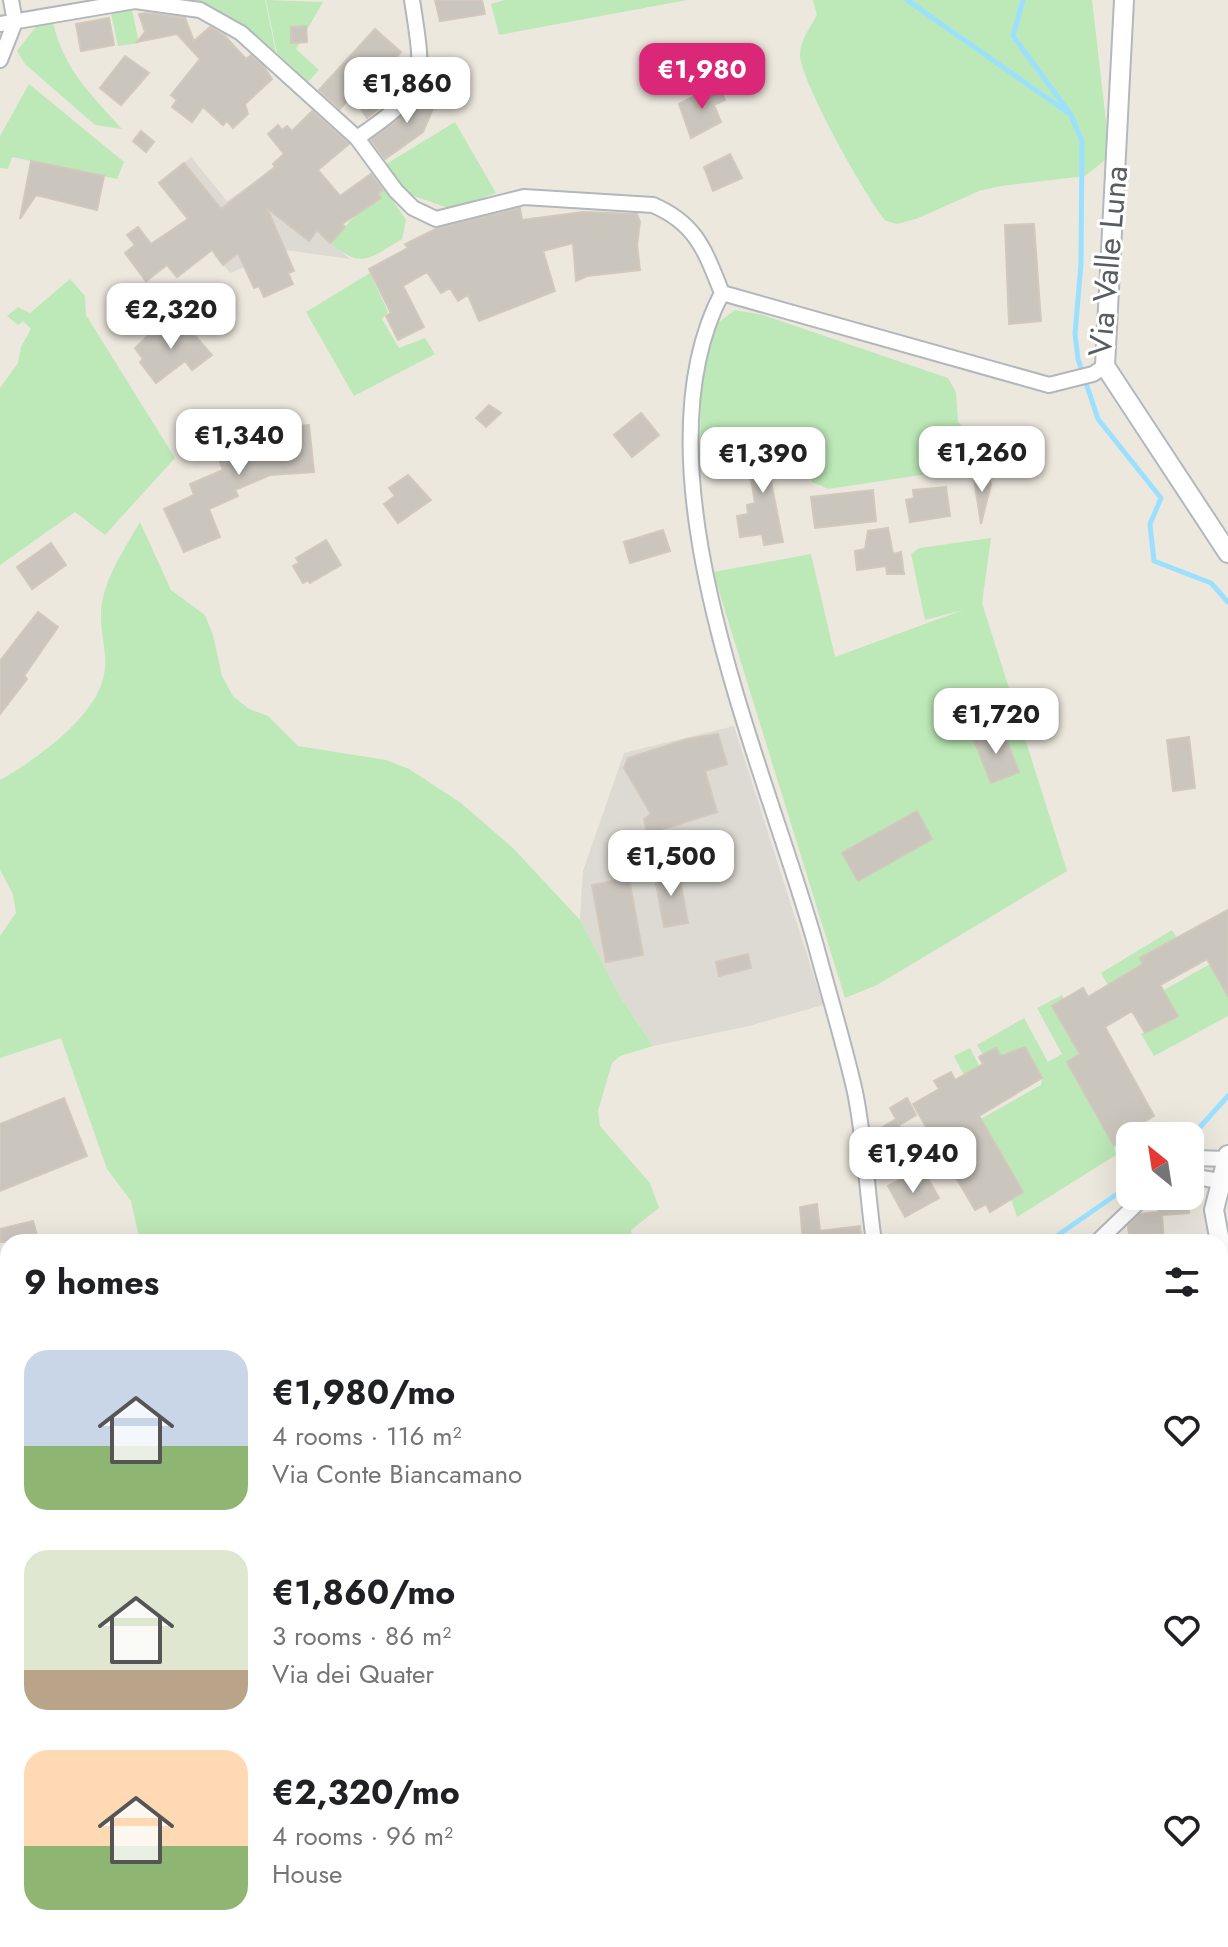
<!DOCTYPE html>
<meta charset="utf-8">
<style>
body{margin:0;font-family:Jost,sans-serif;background:#f2f2f2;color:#202124;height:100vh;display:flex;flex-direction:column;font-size:30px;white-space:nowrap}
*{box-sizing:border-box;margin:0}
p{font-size:26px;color:#757577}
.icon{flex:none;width:44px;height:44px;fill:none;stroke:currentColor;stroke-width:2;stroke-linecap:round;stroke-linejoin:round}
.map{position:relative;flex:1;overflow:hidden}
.panel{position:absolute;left:0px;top:1234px;width:1228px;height:714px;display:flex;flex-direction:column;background:#fff;border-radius:24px 24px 0 0;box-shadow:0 8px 32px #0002}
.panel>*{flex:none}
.needle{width:52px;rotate:330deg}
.buttons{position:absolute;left:1116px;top:1122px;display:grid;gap:16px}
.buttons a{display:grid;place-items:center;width:88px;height:88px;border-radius:16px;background:#fff;box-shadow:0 8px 32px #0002;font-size:40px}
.price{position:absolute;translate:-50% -68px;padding:0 18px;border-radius:16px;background:#fff;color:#222;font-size:26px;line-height:52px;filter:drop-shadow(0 2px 4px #0008)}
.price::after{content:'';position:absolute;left:50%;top:48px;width:24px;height:18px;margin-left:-12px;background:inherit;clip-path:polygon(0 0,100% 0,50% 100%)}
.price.active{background:#db2777;color:#fff}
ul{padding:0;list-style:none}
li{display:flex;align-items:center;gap:24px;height:200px;padding:0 24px}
li span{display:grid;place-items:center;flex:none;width:224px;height:160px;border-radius:24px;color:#555}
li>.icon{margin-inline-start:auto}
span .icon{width:96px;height:96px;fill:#fffc;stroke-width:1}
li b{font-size:34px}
h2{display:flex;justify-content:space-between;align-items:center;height:96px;padding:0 24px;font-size:34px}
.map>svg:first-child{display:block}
.industrial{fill:#dddad3}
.green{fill:#bde8b7}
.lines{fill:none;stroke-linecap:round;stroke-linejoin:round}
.stream{stroke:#9ce0ff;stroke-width:5}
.building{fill:#cac5bd;stroke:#d2c8bc;stroke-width:2}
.street-casing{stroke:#b2b7bb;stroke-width:18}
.secondary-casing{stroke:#b2b8be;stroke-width:22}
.primary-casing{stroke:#ffb445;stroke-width:24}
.street{stroke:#fff;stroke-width:14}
.secondary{stroke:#fff;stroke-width:18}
.primary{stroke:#ffe4a1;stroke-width:20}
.labels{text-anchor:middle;stroke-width:6;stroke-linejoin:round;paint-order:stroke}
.street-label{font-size:32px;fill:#585d62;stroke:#fff}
</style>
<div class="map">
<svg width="1228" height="1947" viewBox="0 0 1228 1947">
<rect width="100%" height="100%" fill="#ede8de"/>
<path class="industrial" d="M 191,157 L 227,201 L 270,171 L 296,209 L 333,216 L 345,227 L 331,243 L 350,259 L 285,250 L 230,273 L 159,183 Z
M 734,726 L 823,1005 L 749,1026 L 653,1046 L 621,998 L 580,920 L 583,871 L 624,753 Z"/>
<path class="green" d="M 180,0 L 265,0 L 276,53 L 203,5 Z
M 266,0 L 323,2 L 296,49 L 319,70 L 308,82 L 277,53 Z
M 504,0 L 687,0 L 499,35 L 491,4 Z
M 813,0 L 1092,0 L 1110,156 L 1085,176 L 1001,186 L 979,191 L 916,219 L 897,224 L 886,221 C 867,200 800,80 800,55 C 800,40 810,28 817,15 Z
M 132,10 L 139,43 L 118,46 L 111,13 Z
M 53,23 C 65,71 90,93 122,129 L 95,125 L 25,64 L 17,51 L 37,25 Z
M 29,84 L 124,162 L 117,179 L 12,157 L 8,169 L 0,168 L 0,136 Z
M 455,122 L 496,193 L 451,209 L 405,193 L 383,166 Z
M 385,189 L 406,220 L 402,239 C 369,258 363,270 330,243 L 355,216 L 380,198 L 378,194 Z
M 370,273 L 388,312 L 382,319 L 399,348 L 425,338 L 435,354 L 354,396 L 306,312 Z
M 70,279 L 85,296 L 86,315 L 175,458 L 105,535 L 75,512 L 0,565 L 0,388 L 18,363 L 21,347 L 31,329 L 23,321 L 18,325 L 7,316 L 18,307 L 30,313 Z
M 735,310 L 763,315 L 948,378 L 956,392 L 958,422 L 1001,463 L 828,489 L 812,482 L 798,436 L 700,456 L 701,386 L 711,328 Z
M 140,522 L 171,590 L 205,615 L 213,635 L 222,676 L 233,696 L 249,709 L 268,716 L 298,746 L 386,760 L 409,769 L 461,803 L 513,848 L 580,920 L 621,998 L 653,1046 L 620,1056 L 612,1063 L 598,1111 L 600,1126 L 650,1183 L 659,1208 L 631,1230 L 633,1242 L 140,1242 L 131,1201 L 107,1169 L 61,1038 L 0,1058 L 0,936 L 16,913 L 13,894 L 0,870 L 0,780 C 34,761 93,719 103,679 C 109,659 101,637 101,618 C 100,584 124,550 140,522 Z
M 991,538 L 982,603 L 1067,871 L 877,985 L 845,998 L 713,572 L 811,554 L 835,657 L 963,610 L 925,620 L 911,554 L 919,548 Z
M 1172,930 L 1177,938 L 1140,958 L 1143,964 L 1108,985 L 1101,973 Z
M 1210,964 L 1221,984 L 1228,981 L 1228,1016 L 1154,1056 L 1141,1034 L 1177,1015 L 1164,990 Z
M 1062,995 L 1064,999 L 1052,1006 L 1080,1054 L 1067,1062 L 1114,1146 L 1116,1155 L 1017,1217 L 1011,1199 L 1023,1192 L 990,1135 L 985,1133 L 944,1157 L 936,1151 L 924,1151 L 1041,1085 L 1042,1078 L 1025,1047 L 1001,1056 L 996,1048 L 983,1055 L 977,1045 L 1024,1018 L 1048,1062 L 1062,1054 L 1037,1008 Z
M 970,1048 L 980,1067 L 964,1075 L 954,1056 Z
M 1228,1323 L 1228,1376 L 1220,1372 L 1220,1327 Z
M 8,1575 L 8,1940 L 1010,1940 L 1010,1947 L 0,1947 L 0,1577 Z"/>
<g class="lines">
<path class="stream" d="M 907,0 L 1067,112
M 1023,0 L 1013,36 L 1071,115 L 1082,141 L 1081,264 L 1075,334 L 1078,359 L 1098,419 L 1161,498 L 1150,524 L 1154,561 L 1211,583 L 1228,602
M 1190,1138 L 1228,1096
M 1048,1242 L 1130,1185
M 0,1698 L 8,1693
M 505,1940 L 506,1947"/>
</g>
<path class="building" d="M 435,0 L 482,0 L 485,14 L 440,21 Z
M 146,13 L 185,18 L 194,41 L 210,27 L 224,35 L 246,59 L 251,55 L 264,67 L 272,79 L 245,104 L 248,114 L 233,128 L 227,121 L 223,125 L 203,107 L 192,122 L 172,107 L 177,100 L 171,95 L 200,59 L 177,34 L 137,42 L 145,32 L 139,14 Z
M 109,18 L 114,45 L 81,51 L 76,24 Z
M 306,26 L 307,42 L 291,43 L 291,27 Z
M 375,29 L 401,52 L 385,70 L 401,89 L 367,118 L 352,96 L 340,109 L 319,90 Z
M 125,56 L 149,73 L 121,105 L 100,88 Z
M 426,84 L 434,88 L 431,95 L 437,99 L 423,132 L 385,159 L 371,140 L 405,114 Z
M 718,84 L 725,100 L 714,105 L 721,122 L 691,138 L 679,104 Z
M 312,111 L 349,144 L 318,170 L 340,196 L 371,174 L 383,190 L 378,194 L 381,198 L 342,224 L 345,227 L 330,243 L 317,230 L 309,241 L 267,208 L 294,271 L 288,273 L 293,284 L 264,297 L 259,286 L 254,288 L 238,253 L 223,265 L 212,250 L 177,277 L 167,265 L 146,281 L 125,253 L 135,245 L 127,235 L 138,227 L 151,244 L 188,219 L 159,183 L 184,163 L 221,209 L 275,167 L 273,164 L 284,154 L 268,134 L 278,125 L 282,130 L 287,126 L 292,131 Z
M 141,131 L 154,142 L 146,152 L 133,141 Z
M 730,154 L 742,178 L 713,191 L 704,167 Z
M 31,161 L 104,176 L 97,210 L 36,195 L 20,219 Z
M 520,208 L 522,220 L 583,212 L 637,214 L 640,222 L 637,245 L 640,270 L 587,276 L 576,281 L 573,243 L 543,251 L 555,291 L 479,321 L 468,295 L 458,301 L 450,288 L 441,293 L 427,272 L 403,286 L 424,327 L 398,340 L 386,316 L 391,313 L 369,269 L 408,248 L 405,244 L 436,229 Z
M 1034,224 L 1041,321 L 1009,324 L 1005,225 Z
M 160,324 L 169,336 L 185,324 L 212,355 L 192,370 L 185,361 L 156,383 L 140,362 L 143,359 L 135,348 Z
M 489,405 L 501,413 L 486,427 L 476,418 Z
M 641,413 L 659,435 L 632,457 L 614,435 Z
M 309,425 L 314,472 L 270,475 L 235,490 L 238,496 L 209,509 L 220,537 L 184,552 L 164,509 L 194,495 L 190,484 L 223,470 L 214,447 L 257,429 Z
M 778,443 L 783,475 L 770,477 L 783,542 L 764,545 L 762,534 L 740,537 L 737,516 L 748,514 L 747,505 L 755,503 L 746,448 Z
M 408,475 L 431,500 L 398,523 L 384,504 L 395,496 L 389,488 Z
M 989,477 L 991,484 L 981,524 L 974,479 Z
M 946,487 L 950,516 L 910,522 L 906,500 L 914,498 L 913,490 Z
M 873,490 L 876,521 L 815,528 L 811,497 Z
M 888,528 L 893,554 L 901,552 L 904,574 L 887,574 L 886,566 L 857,570 L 855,551 L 865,549 L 868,531 Z
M 663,530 L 670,551 L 630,563 L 624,542 Z
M 326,540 L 341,565 L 310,583 L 308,580 L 303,583 L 293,566 L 299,563 L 296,558 Z
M 51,543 L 66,565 L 32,589 L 17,567 Z
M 38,612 L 58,627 L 24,676 L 27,679 L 0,714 L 0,661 Z
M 1002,729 L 1019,772 L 991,783 L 974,740 Z
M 718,734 L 727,764 L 705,771 L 717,812 L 663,829 L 670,839 L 657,848 L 647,832 L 644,819 L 651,814 L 624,768 L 628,758 L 688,739 Z
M 1189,737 L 1195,788 L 1173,791 L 1167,740 Z
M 917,811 L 932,839 L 858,881 L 842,853 Z
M 678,869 L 688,923 L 664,927 L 654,873 Z
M 629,878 L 643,955 L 606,962 L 592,885 Z
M 1228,910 L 1228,996 L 1207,959 L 1160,985 L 1178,1016 L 1145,1033 L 1132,1011 L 1105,1027 L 1154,1116 L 1144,1122 L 1147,1127 L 1114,1146 L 1067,1062 L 1080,1054 L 1052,1006 L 1083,988 L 1088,997 L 1143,964 L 1140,958 Z
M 748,954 L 751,968 L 719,976 L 716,962 Z
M 1025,1047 L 1042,1078 L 979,1116 L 1023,1192 L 990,1212 L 986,1204 L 975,1210 L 951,1169 L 961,1163 L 944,1133 L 933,1139 L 913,1104 L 939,1089 L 934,1081 L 951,1072 L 955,1080 L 983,1064 L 979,1057 L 996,1048 L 1001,1056 Z
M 64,1098 L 87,1156 L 0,1191 L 0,1124 Z
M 907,1098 L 916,1115 L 899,1125 L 897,1121 L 913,1151 L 891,1163 L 874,1132 L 896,1119 L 890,1108 Z
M 926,1175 L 939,1198 L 905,1217 L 888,1186 L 904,1178 L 908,1184 Z
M 1160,1196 L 1191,1196 L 1189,1213 L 1162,1215 L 1164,1242 L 1130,1242 L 1128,1226 L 1140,1214 L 1158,1212 Z
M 817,1204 L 820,1231 L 860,1226 L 862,1242 L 803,1242 L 800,1207 Z
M 33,1221 L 39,1242 L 1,1242 L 0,1229 Z"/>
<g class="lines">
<defs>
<path id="street" d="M 11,0 L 15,22
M 0,24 L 135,1 L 200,10 L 241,33 L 357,138 L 396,191 L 413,208 L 436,219 L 524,197 L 653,205 C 697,224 705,251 722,293
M 0,60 L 15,22
M 357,138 C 428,89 425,83 412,0
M 722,293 C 629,469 766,767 816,946 C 829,995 844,1043 855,1092 C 865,1141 867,1193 874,1242
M 722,293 L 1049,385 L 1093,374 L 1105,366
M 1190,1161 L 1195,1158 L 1226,1159
M 1190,1176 L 1220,1181
M 1097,1242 L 1145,1196
M 1220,1718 L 1228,1718"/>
<path id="secondary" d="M 1124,0 L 1105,366 L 1228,553
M 1220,1242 L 1214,1210 L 1228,1155
M 1220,1245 L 1228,1272"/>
<path id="primary" d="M 1220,1312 L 1228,1310
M 1220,1387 L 1228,1390
M 0,1479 L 8,1476"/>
</defs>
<use href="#street" class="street-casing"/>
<use href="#secondary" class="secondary-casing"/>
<use href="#primary" class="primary-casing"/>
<use href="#street" class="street"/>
<use href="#secondary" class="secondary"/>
<use href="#primary" class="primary"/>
</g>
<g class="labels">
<g class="street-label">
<text transform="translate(1108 261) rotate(-85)" y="11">Via Valle Luna</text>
</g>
</g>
</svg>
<div class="buttons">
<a><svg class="needle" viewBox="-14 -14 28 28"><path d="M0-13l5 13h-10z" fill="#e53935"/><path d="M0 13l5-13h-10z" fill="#757577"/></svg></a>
</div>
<b class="price active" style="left:702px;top:111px">€1,980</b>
<b class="price" style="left:407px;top:125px">€1,860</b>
<b class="price" style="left:171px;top:351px">€2,320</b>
<b class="price" style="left:239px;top:477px">€1,340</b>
<b class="price" style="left:982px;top:494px">€1,260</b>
<b class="price" style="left:763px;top:495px">€1,390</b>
<b class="price" style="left:996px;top:756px">€1,720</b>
<b class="price" style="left:671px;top:898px">€1,500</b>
<b class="price" style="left:913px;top:1195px">€1,940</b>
<section class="panel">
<h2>9 homes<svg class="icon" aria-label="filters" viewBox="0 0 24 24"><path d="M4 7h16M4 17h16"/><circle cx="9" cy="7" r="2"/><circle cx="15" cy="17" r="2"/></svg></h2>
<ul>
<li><span style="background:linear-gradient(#c9d6e8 60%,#8fb573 0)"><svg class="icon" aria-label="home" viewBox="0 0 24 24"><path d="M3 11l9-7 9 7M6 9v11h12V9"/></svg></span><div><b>€1,980/mo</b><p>4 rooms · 116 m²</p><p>Via Conte Biancamano</p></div><svg class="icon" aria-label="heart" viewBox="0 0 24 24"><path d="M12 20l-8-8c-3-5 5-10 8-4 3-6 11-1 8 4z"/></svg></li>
<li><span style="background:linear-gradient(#dfe7d0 75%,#b9a48a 0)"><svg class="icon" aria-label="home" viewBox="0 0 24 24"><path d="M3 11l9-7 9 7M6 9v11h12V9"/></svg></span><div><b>€1,860/mo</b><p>3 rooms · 86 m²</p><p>Via dei Quater</p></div><svg class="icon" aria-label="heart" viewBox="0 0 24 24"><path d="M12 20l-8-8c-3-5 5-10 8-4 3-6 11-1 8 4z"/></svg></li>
<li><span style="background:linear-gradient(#ffd9b3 60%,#8fb573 0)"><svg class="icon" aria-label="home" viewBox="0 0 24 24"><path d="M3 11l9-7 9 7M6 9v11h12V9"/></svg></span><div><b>€2,320/mo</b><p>4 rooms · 96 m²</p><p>House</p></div><svg class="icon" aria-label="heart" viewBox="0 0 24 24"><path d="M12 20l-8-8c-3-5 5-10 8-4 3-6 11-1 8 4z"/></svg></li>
</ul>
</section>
</div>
